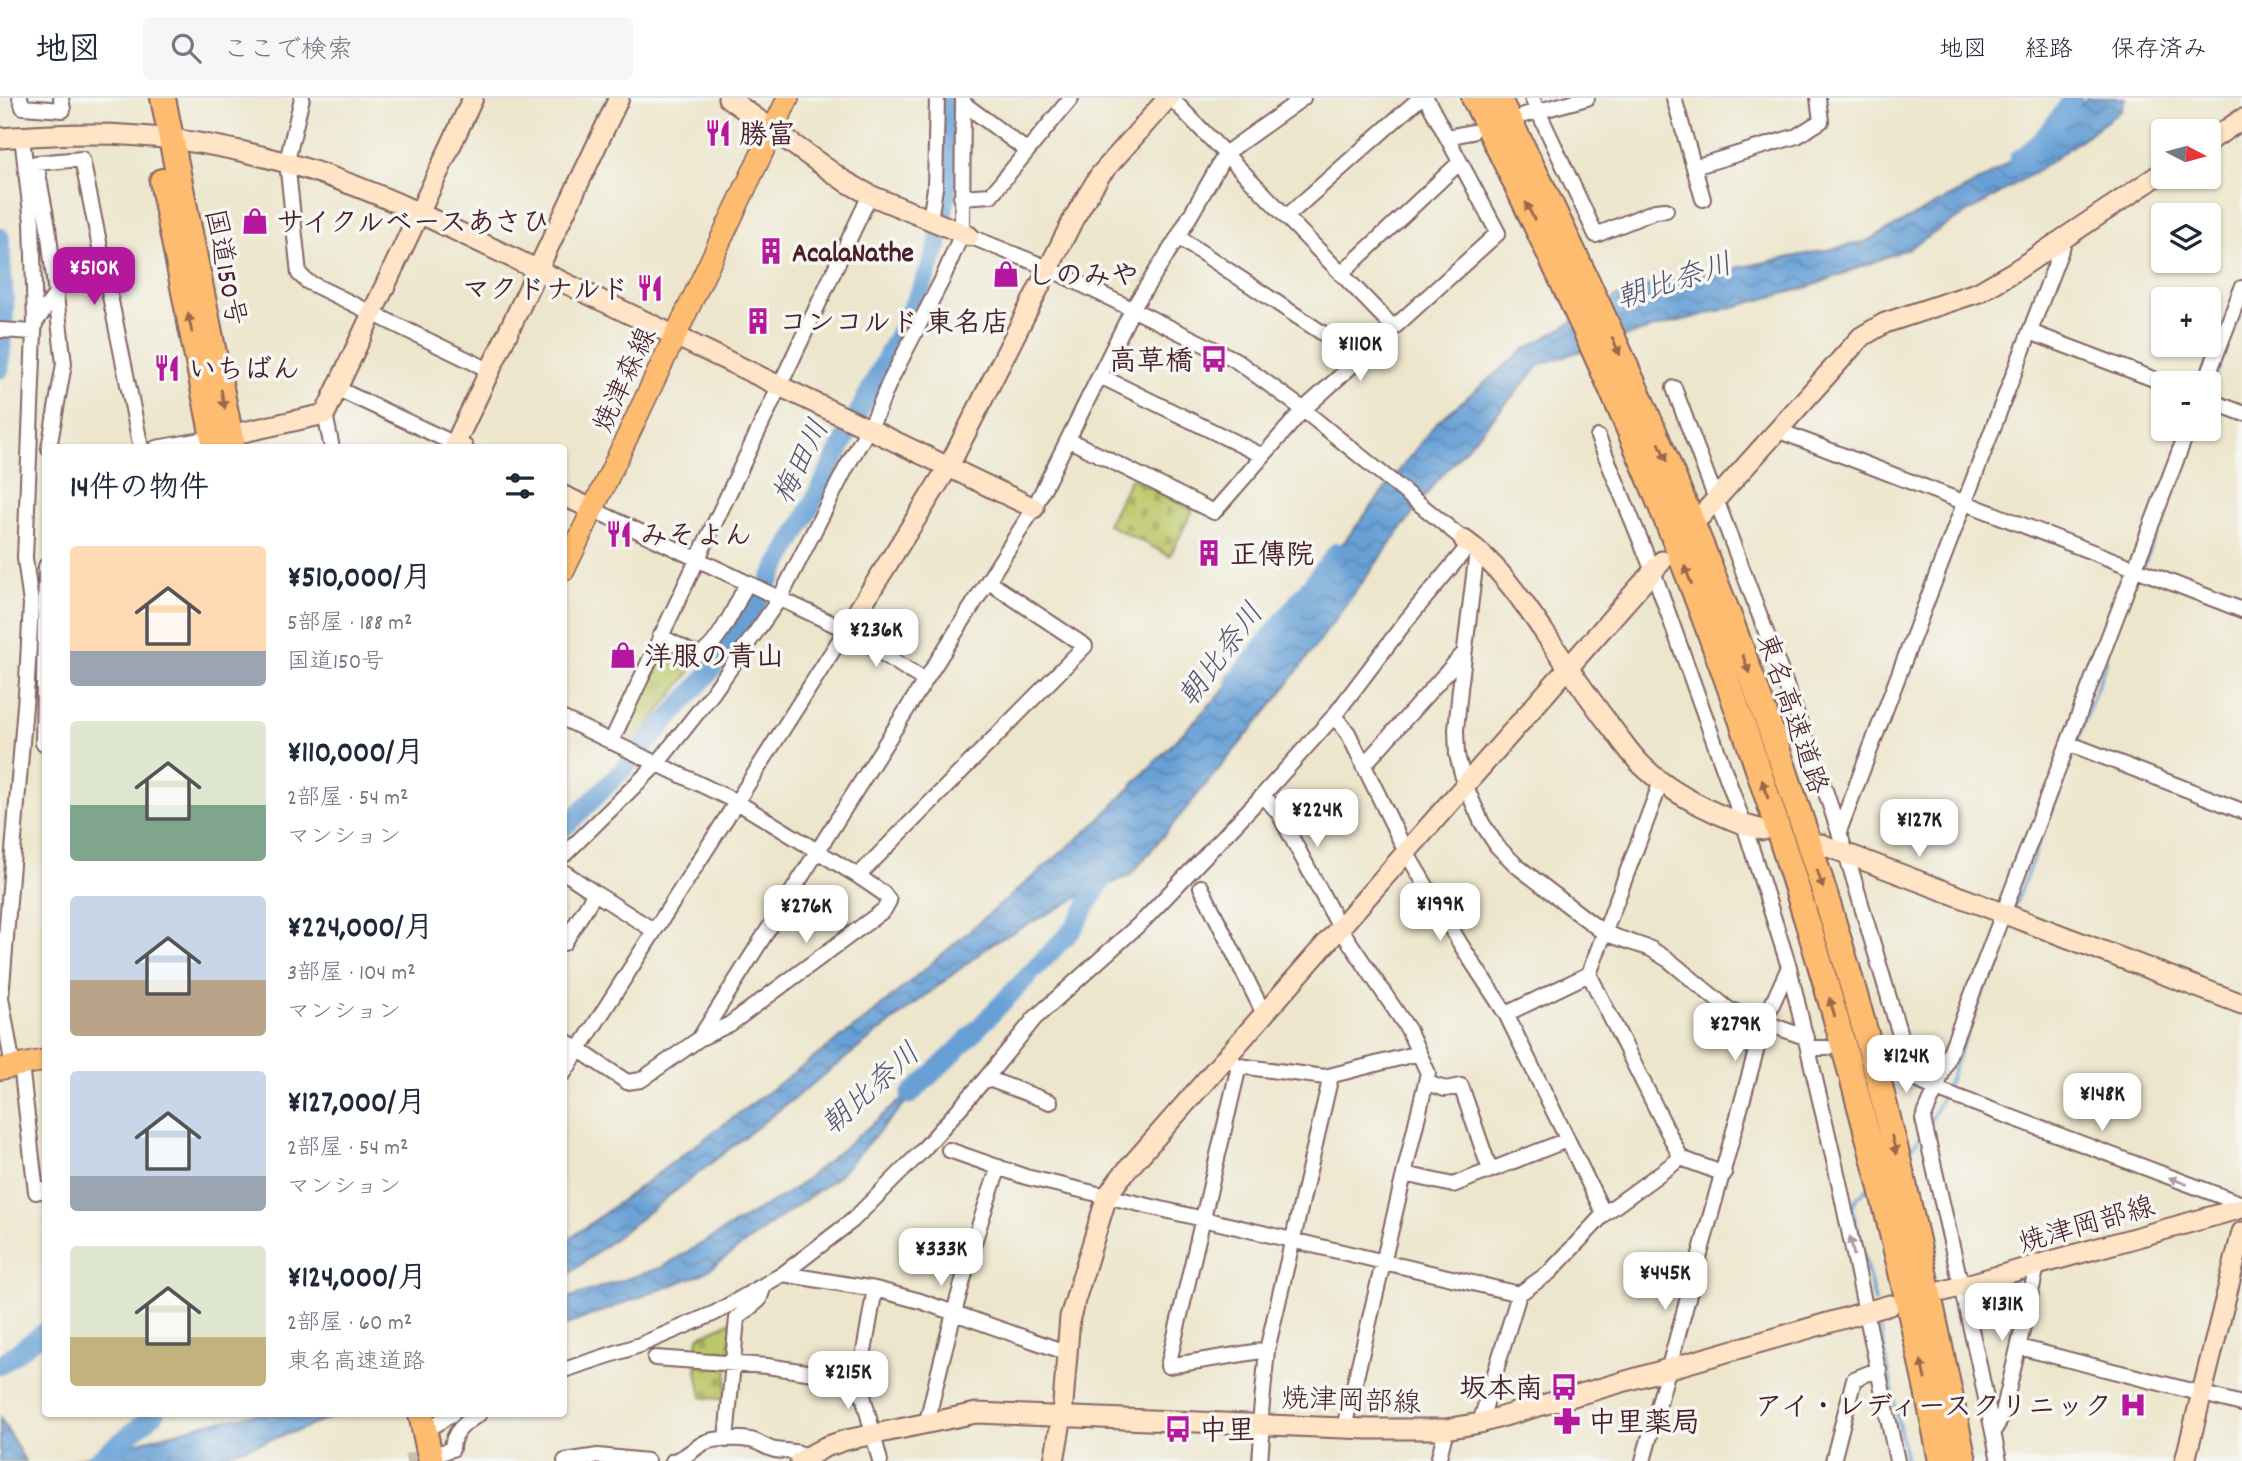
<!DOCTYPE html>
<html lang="ja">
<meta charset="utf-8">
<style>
body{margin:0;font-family:Dekko,"Klee One",sans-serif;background:#f6f6f7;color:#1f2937;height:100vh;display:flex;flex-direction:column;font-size:26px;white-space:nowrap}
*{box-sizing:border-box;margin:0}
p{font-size:23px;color:#747a83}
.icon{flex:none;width:38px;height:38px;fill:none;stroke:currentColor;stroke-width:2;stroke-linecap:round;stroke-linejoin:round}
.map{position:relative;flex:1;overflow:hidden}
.panel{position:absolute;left:42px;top:346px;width:525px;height:973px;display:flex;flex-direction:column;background:#fff;border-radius:7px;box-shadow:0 2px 5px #0004}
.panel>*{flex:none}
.needle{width:46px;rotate:96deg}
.controls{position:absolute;left:2151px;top:21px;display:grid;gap:14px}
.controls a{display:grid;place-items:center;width:70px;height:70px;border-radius:7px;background:#fff;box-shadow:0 2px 5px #0004;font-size:35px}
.price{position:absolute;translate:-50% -60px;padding:0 16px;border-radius:14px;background:#fff;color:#222;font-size:23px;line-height:46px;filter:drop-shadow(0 2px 4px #0008)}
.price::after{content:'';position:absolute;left:50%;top:42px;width:21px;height:16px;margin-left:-10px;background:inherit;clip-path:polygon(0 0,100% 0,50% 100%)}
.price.selected{background:#b5179e;color:#fff}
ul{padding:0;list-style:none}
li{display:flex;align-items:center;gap:21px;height:175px;padding:0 28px}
li span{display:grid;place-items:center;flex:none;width:196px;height:140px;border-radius:7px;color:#555}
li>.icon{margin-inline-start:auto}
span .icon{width:84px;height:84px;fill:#fffc;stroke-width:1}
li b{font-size:30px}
h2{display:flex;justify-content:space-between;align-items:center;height:84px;padding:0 28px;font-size:30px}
header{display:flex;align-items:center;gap:42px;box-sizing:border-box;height:98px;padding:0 35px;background:#fff;border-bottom:2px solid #e0e1e3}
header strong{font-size:33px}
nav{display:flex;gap:38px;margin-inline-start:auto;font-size:24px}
.search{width:490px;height:63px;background:#f6f6f7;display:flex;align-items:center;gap:18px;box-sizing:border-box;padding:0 24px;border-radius:7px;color:#747a83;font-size:26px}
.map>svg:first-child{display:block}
.cemetery{fill:url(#cemetery-stones);stroke:#82734a;stroke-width:2}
.park{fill:url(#park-tufts);stroke:#82734a;stroke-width:2}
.water{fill:url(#water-waves);stroke:#586080;stroke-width:2}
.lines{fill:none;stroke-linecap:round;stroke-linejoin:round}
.stream{stroke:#67a0d6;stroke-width:3.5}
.river{stroke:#67a0d6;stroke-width:19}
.street-tunnel{stroke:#ccbeac;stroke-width:14;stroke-dasharray:14 7;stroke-linecap:butt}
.street-casing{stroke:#836563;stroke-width:18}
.secondary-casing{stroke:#836563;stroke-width:23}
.primary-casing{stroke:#836563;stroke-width:24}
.highway-casing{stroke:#836563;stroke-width:28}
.street{stroke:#fff;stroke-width:14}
.secondary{stroke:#ffe4c6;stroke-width:19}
.primary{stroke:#febc70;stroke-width:21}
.highway{stroke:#febc70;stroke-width:24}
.oneway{fill:#9b664a}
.oneway2{fill:#ae9aa0}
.labels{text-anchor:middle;stroke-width:7;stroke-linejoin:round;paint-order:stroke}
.poi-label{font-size:28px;font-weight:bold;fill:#4a1f2b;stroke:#f6f6f2;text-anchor:start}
.street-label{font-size:28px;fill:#4a1f2b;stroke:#f6f6f2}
.water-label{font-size:30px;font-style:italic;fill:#56536f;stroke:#f6f6f2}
</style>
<header>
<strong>地図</strong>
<div class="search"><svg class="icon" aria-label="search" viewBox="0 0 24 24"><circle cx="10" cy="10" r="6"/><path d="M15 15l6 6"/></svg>ここで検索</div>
<nav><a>地図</a><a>経路</a><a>保存済み</a></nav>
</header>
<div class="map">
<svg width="2242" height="1363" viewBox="0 0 2242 1363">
<defs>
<pattern id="cemetery-stones" width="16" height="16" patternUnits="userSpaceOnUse" patternTransform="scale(1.75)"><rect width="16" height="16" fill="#bbc768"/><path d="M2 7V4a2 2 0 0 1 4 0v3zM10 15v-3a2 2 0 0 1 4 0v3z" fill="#a2aa5a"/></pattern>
<pattern id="park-tufts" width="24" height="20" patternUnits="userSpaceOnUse" patternTransform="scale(1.75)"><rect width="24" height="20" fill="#bbc768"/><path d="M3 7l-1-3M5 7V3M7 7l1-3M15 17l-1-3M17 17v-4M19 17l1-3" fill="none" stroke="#a2aa5a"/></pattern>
<pattern id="water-waves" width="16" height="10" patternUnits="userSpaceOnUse" patternTransform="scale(1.75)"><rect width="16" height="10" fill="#67a0d6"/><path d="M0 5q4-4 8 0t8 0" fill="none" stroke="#5782ae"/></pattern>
</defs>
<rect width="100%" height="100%" fill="#f6f6f2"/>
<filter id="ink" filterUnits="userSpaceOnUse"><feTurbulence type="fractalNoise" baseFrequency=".0143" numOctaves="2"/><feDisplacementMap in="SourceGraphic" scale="14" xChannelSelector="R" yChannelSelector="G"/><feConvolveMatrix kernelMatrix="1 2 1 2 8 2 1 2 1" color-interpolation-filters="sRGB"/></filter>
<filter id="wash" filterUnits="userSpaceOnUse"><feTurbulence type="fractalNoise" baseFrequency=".00686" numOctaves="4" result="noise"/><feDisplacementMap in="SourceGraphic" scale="28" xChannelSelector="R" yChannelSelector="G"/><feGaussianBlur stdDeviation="1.57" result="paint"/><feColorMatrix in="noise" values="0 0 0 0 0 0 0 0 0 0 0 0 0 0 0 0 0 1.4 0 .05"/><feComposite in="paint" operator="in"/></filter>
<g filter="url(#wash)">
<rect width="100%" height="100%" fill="#ede6cc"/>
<path class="cemetery" d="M 1131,380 L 1193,412 L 1170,458 L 1107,426 Z
M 732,1223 L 729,1261 L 696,1259 L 698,1239 Z
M 696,1267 L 728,1268 L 725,1301 L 702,1300 Z"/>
<path class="park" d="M 662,549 L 667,549 L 698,564 L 635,644 L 620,634 Z"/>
<path class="water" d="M 2087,0 L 2125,0 L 2121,13 L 2040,71 L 1909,150 L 1809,189 L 1653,230 L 1541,266 L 1435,385 L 1277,601 L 1130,778 L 1075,801 L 993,845 L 564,1180 L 564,1145 L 866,921 L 1096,725 L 1251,564 L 1436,325 L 1525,251 L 1628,192 L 1865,144 L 1987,79 L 2038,44 Z
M 930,978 L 837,1079 L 704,1175 L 564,1228 L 564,1201 L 660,1170 L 794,1091 Z
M 257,1316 L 340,1316 L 297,1333 L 204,1363 L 69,1363 L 212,1324 Z
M 0,1319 L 25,1363 L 0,1363 Z"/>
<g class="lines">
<path class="stream" d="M 2208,297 L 2242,210
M 2143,469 L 2191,343
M 2077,643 L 2107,562
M 2013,813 L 2075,650
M 1946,990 L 2010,824
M 1928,1028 L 1943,997
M 1907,1056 L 1922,1037
M 1870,1088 L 1856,1101 L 1852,1109 L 1875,1204
M 1878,1218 L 1906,1363"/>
<path class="river" d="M 2018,61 C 2040,48 2059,21 2073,0
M 0,139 L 5,208 L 0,271
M 1235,584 L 1337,454
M 564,730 L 618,677 L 711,573 L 756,507 L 804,422 L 922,189 L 937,151 L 947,95 L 949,0
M 910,997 L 958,951 L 1073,831 L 1109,771
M 0,1267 L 46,1233
M 96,1363 L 155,1316"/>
</g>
</g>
<g filter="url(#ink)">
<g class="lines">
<path class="street-tunnel" d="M 406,1363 L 435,1356"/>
<defs>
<path id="street" d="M 20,0 L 23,9 L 63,12 L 61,0
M 302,0 L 287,63 L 299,176 L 308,184 L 489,272
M 1171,0 L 1394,230
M 1532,0 L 1596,137 L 1655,113 L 1666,112
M 1674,0 L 1703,101
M 963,5 L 1026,52
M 1524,17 L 1587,0
M 22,39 L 32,124 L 35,225
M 1447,39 L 1472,34
M 1694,69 L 1797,38 L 1821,23 L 1818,0
M 961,99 L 991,97 L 1071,0
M 1286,119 L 1420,0
M 930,122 L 935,90 L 937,0
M 969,138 L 1048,170 L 1234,261 L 1296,306 L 1464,442
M 1178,139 L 1360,260
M 1341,176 L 1460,64
M 0,232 L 34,234 L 35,225 L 55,197
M 2030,234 L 2164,285
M 1100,278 L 1263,358
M 2205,285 L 2242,190
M 1674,290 L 1821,680 L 1846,755 L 1913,981
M 338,291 L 455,346 L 453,350
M 2208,302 L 2242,315
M 325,316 L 332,350
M 1777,332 L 2242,512
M 1598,339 L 1653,473 L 1744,727 L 1789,869 L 1839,1084 L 1897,1363
M 1069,342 L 1214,414 L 1303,312 L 1498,135 L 1426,0
M 49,350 L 64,266 L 48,129 L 36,65 L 82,61 L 141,350
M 156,350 L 219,339
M 592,411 L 846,532 L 924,582
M 1477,453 L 1460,591 L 1456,632 L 1457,657 L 1465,687 L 1482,725 L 1497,748 L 1517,768 L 1604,835 L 1651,851 L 1670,863 L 1728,911 L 1807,940
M 46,468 L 43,645 L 46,644
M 660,538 L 695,556 C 714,558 739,501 747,485
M 1334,618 L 1348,635 L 1406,754 L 1461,847 L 1506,916 L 1604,1116
M 564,621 L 737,704 L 858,778 L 883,795 L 889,803 L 884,812 L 730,926 L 699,941 L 641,982 L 627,984 L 564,942
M 611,644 L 870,97
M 2068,645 L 2242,713
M 1363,668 L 1464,555
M 1263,697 L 1278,714 L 1340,830 L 1408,931 L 1428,975 L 1344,1330
M 1839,733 L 2066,139
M 564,757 L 657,666 L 712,596 L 780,500 L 846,370 L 875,319 L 889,285 L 942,182 L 962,135 L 963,0
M 564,774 L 595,795
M 858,778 L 1085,548 L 989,484
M 1201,789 L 1264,916
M 564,845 L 595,795 L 653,832
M 1589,876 L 1681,1060 L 1724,1076
M 1506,916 L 1589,876 L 1661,684
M 699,941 L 1034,410 L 1133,210 L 1178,139 L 1226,55 L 1303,0
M 1809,950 L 1827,950
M 1233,964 L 1239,968 L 1325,979 L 1419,955
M 21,967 L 36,1094 L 46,1092
M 1239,968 L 1168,1268 L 1267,1252
M 13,969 L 1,900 L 27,583 L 31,506 L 25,460 L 34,234
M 1890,970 L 1936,991 L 2242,1106
M 564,975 L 846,532
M 986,980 L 1050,1004
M 1427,985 L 1445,991 L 1461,988 L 1490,1072
M 949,1052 L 1026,1079 L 1519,1196
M 1405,1076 L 1453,1087 L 1567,1042
M 783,1176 L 875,1191 L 920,1203 L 1065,1254
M 875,1191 L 859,1282 L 880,1363
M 2019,1249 L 2242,1306
M 655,1260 L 767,1268 L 859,1282
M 564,1272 L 640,1247 L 715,1215 L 783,1176 L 853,1122 L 921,1054 L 986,980 L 1035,920 L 1144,822 L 1263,697 L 1334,618 L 1406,523 L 1470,446
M 927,1324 C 947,1237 969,1152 999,1069
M 1480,1325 L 1519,1196 L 1550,1174 L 1604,1116 L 1681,1060
M 1260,1326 L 1267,1252 L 1331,978
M 425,1333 L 452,1316
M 1993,1334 L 2002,1319 L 2037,1168
M 726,1342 L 737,1220 L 759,1202 L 764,1188
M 440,1355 L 452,1351 C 452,1334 465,1325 479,1316
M 565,1363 L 598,1358 L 647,1363
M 673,1363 C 687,1360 693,1350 706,1344 C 716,1340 738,1340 750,1342 C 758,1343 766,1350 775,1352 C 788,1354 802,1352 811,1362
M 1260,1363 L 1263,1326
M 1438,1363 L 1446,1331
M 1643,1363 L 1764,924 L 1789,869
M 1833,1363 L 1854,1281 L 1879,1271
M 1999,1363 L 1978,1262 L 1923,1021 L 1936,991 L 2188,331"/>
<path id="secondary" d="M 728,0 L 843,82 L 870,97 L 969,138
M 0,40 C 30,38 60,36 90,36 C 205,36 316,67 419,115 L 1034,410
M 2208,44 L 2242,21
M 230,337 L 325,316 L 473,0
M 463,350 L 455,346 L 619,0
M 564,398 L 592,411
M 1701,418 L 1861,239 L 1885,225 L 1979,194 L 2015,173 L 2163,74
M 1464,442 C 1498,466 1521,501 1544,534 C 1567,568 1590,602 1615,634 C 1625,647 1634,661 1646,671 C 1673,697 1727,723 1763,732
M 846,532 L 949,368 L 1074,120 L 1100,77 L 1168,0
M 1821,746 L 2242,906
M 1944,1193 L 2242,1110
M 800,1363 L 825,1349 L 846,1342 L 976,1315 L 1369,1331 L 1446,1331 L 1480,1325 L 1890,1207
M 1054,1363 L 1062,1318 L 1070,1219 L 1107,1098 L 1120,1080 L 1662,463
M 2185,1363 L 2242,1134"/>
<path id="primary" d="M 564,472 L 788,0
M 0,971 L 46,962"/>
<path id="highway" d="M 163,0 L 233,350
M 1474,0 C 1551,156 1626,314 1688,477 C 1798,764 1883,1061 1941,1363
M 1498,0 C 1656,310 1787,637 1876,973 C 1910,1102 1937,1233 1964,1363
M 162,83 L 215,350
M 421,1316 L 431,1363"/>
</defs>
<use href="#street" class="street-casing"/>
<use href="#secondary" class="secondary-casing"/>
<use href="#primary" class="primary-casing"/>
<use href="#highway" class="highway-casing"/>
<use href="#street" class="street"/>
<use href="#secondary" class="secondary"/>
<use href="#primary" class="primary"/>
<use href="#highway" class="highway"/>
</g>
<defs><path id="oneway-solid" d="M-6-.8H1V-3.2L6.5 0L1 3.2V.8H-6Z" transform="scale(1.75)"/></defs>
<g class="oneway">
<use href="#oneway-solid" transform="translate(1530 113) rotate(-116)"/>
<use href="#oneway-solid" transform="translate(190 225) rotate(-101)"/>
<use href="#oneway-solid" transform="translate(1616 248) rotate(66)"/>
<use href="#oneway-solid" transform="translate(223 301) rotate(79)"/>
<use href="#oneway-solid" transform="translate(1663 354) rotate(67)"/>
<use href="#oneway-solid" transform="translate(1688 477) rotate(-111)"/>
<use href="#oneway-solid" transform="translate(1746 566) rotate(70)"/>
<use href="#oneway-solid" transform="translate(1765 691) rotate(-108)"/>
<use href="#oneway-solid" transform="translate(1820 781) rotate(72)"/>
<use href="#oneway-solid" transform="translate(1832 909) rotate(-106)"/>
<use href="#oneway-solid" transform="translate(1894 1047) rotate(76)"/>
<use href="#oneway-solid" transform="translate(1923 1272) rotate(-102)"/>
</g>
<g class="oneway2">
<use href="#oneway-solid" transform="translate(2178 1083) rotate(-159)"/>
<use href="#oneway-solid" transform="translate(1852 1148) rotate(-101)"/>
</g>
</g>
<defs>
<symbol id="restaurant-bare" viewBox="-9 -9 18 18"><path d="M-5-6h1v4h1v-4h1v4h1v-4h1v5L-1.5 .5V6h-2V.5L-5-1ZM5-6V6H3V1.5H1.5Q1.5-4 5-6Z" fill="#b5179e" stroke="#f6f6f2" stroke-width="2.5" paint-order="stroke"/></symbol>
<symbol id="shop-bare" viewBox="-9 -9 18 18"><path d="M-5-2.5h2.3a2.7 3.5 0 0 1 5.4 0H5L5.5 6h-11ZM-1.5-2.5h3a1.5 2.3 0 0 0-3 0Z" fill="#b5179e" stroke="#f6f6f2" stroke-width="2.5" paint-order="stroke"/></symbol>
<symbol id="building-bare" viewBox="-9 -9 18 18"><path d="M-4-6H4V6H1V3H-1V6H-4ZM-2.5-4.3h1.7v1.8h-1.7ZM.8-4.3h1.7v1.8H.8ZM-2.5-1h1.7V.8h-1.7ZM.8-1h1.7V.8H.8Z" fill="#b5179e" stroke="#f6f6f2" stroke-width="2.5" paint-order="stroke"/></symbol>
<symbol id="bus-bare" viewBox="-9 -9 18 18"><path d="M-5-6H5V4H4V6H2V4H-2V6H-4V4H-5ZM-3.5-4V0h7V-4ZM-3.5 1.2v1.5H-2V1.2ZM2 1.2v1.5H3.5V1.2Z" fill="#b5179e" stroke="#f6f6f2" stroke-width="2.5" paint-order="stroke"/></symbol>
<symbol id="hospital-bare" viewBox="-9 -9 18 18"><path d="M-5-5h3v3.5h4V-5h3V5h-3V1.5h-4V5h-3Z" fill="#b5179e" stroke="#f6f6f2" stroke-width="2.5" paint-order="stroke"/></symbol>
<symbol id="pharmacy-bare" viewBox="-9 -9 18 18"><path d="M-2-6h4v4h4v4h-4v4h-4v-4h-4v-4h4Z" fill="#b5179e" stroke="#f6f6f2" stroke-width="2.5" paint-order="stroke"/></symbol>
</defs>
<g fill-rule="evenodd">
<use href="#restaurant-bare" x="699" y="16" width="38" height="38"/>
<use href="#shop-bare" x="236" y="104" width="38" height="38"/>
<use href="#building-bare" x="752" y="134" width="38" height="38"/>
<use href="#shop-bare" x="987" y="157" width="38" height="38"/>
<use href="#restaurant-bare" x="631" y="171" width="38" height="38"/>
<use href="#building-bare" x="739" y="204" width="38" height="38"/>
<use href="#bus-bare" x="1195" y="242" width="38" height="38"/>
<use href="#restaurant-bare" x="148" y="251" width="38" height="38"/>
<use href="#restaurant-bare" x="600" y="417" width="38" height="38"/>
<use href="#building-bare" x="1190" y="436" width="38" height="38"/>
<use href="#shop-bare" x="604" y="538" width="38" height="38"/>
<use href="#bus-bare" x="1545" y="1270" width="38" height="38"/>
<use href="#hospital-bare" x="2114" y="1288" width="38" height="38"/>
<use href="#pharmacy-bare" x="1548" y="1304" width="38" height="38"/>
<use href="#bus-bare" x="1159" y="1312" width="38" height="38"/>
</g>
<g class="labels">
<g class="poi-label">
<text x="739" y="45">勝富</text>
<text x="276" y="133">サイクルベースあさひ</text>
<text x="792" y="163">AcalaNathe</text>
<text x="1027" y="186">しのみや</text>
<text x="629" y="200" text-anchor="end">マクドナルド</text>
<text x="779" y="233">コンコルド 東名店</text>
<text x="1193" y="271" text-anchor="end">高草橋</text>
<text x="188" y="280">いちばん</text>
<text x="640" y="446">みそよん</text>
<text x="1230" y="465">正傳院</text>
<text x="644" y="567">洋服の青山</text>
<text x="1543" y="1299" text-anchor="end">坂本南</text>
<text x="2112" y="1317" text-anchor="end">アイ・レディースクリニック</text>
<text x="1588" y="1333">中里薬局</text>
<text x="1199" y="1341">中里</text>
</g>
<g class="street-label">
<text transform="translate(227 169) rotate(79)" y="10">国道150号</text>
<text transform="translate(623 281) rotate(-65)" y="10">焼津森線</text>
<text transform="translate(1794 615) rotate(71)" y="10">東名高速道路</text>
<text transform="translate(2086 1125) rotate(-16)" y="10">焼津岡部線</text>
<text transform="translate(1351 1301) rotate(2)" y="10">焼津岡部線</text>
</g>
<g class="water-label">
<text transform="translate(1674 182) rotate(-18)" y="10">朝比奈川</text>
<text transform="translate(800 363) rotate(-64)" y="10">梅田川</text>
<text transform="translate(1220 556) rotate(-53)" y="10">朝比奈川</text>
<text transform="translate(870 990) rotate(-42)" y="10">朝比奈川</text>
</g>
</g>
</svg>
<div class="controls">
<a><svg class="needle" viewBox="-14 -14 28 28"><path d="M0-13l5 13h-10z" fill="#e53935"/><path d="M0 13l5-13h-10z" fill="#747a83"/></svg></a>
<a><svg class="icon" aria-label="layers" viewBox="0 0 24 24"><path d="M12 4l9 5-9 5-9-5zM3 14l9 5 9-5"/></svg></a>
<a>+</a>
<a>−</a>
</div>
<b class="price selected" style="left:94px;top:209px">¥510K</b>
<b class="price" style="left:1360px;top:285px">¥110K</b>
<b class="price" style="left:876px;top:571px">¥236K</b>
<b class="price" style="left:1317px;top:751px">¥224K</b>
<b class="price" style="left:1919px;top:761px">¥127K</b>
<b class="price" style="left:1440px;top:845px">¥199K</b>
<b class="price" style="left:806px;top:847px">¥276K</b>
<b class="price" style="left:1735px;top:965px">¥279K</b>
<b class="price" style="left:1906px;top:997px">¥124K</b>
<b class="price" style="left:2102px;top:1035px">¥148K</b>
<b class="price" style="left:941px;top:1190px">¥333K</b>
<b class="price" style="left:1665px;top:1214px">¥445K</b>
<b class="price" style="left:2002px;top:1245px">¥131K</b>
<b class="price" style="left:848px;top:1313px">¥215K</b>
<section class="panel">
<h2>14件の物件<svg class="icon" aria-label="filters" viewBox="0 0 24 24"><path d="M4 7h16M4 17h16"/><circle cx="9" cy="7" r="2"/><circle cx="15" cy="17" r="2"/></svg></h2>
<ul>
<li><span style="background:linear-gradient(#ffd9b3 75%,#9aa5b1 0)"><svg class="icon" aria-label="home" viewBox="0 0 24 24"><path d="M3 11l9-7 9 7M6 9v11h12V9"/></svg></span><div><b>¥510,000/月</b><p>5部屋 · 188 m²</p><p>国道150号</p></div></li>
<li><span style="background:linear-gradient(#dfe7d0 60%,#7fa58c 0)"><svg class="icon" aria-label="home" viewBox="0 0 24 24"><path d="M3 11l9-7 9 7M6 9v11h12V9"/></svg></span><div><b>¥110,000/月</b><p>2部屋 · 54 m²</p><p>マンション</p></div></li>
<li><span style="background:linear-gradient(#c9d6e8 60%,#b9a48a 0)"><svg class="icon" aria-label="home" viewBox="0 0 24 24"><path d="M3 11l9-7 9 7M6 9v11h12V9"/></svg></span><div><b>¥224,000/月</b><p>3部屋 · 104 m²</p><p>マンション</p></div></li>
<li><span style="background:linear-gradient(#c9d6e8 75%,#9aa5b1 0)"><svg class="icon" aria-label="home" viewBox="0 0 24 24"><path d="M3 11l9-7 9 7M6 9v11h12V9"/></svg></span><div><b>¥127,000/月</b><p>2部屋 · 54 m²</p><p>マンション</p></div></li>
<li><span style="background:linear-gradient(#dfe7d0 65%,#c2b280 0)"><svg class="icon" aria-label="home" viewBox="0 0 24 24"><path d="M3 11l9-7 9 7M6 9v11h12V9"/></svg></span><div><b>¥124,000/月</b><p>2部屋 · 60 m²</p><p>東名高速道路</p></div></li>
</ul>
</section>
</div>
